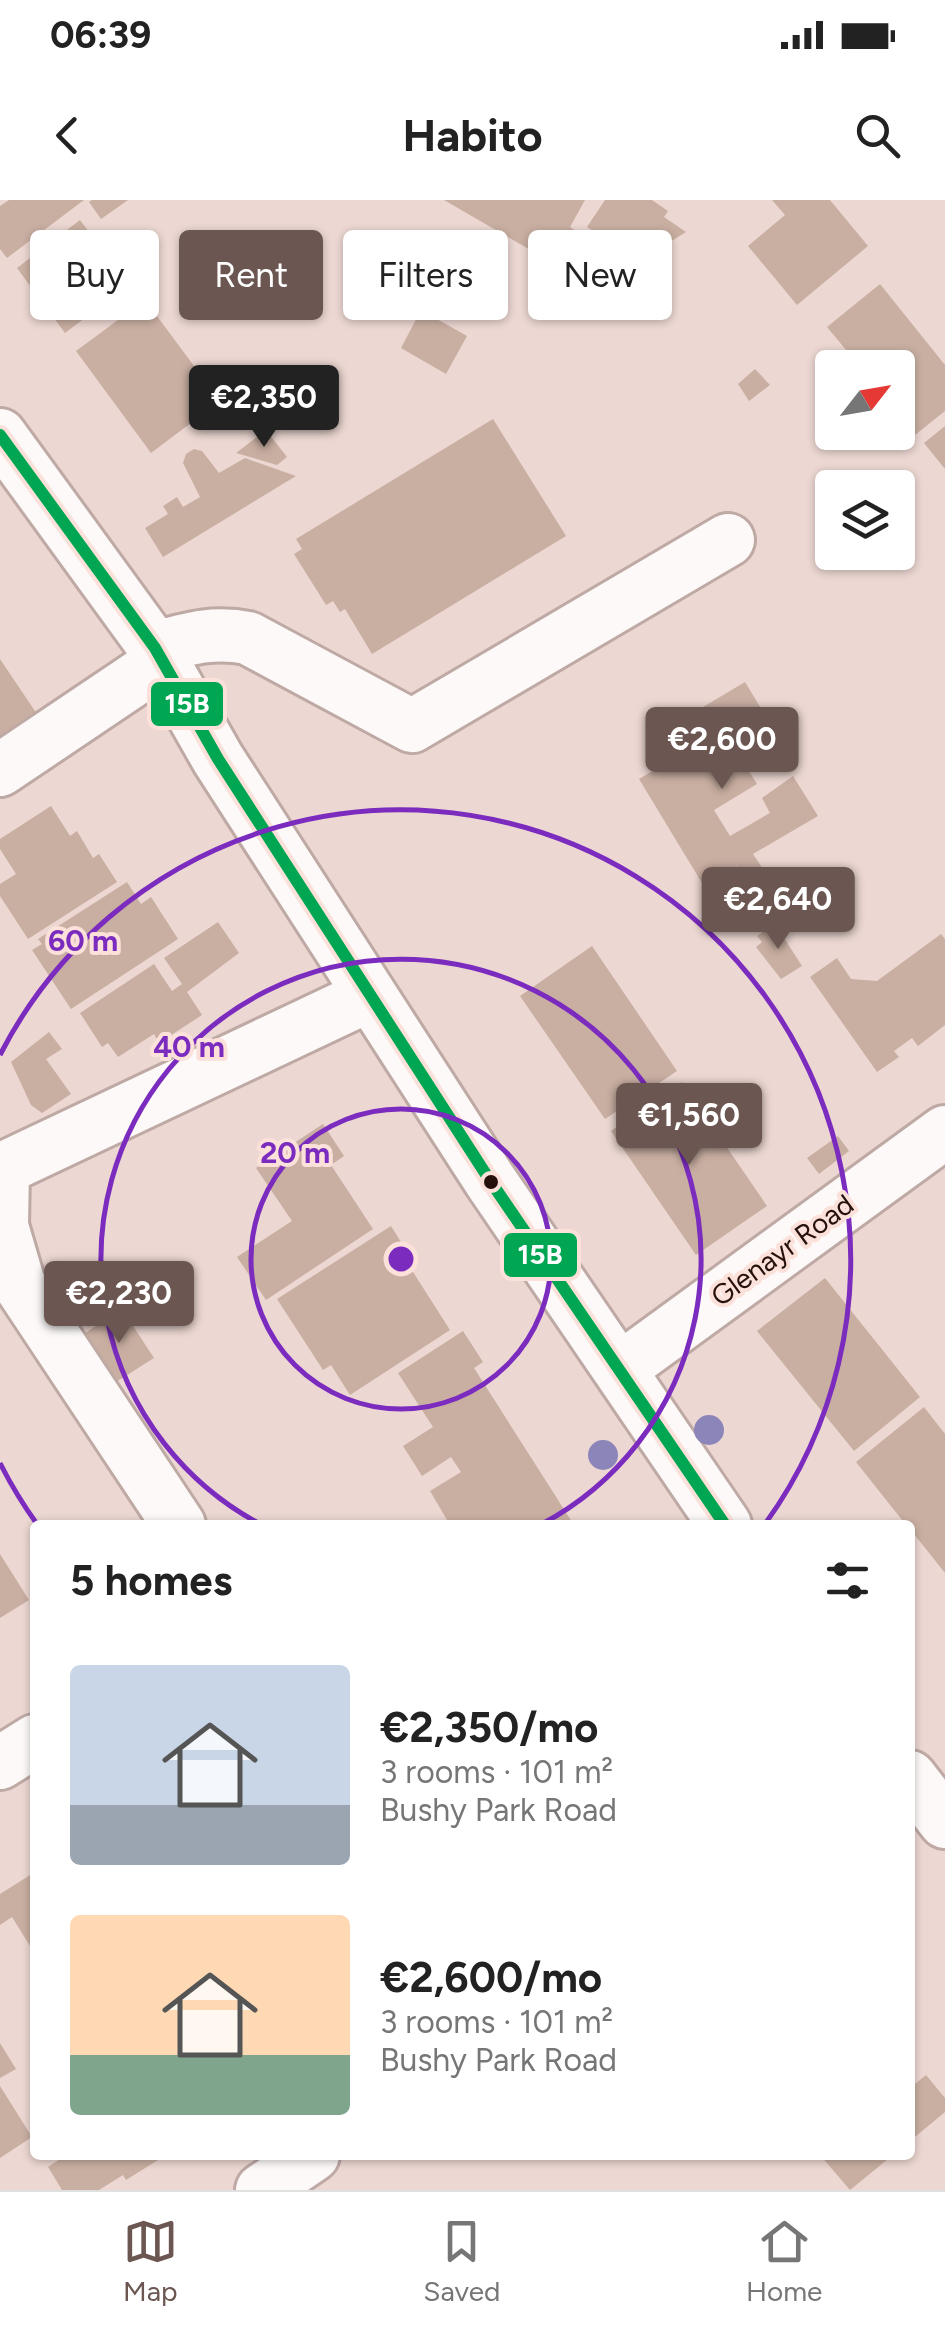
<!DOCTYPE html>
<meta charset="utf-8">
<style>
body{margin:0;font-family:Figtree,sans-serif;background:#f6f6f6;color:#222;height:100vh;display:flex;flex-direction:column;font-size:38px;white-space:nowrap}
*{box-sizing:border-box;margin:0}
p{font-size:32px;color:#767676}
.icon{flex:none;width:55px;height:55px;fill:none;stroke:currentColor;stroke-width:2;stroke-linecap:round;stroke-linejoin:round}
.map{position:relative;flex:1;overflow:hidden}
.panel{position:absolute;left:30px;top:1320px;width:885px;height:640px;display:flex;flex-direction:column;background:#fff;border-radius:10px;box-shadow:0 2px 8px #0004}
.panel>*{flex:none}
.hud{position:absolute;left:30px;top:30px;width:885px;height:90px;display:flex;gap:20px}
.needle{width:65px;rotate:59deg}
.controls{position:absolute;left:815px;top:150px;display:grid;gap:20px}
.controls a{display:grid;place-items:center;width:100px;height:100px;border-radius:10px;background:#fff;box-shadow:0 2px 8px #0004;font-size:50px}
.price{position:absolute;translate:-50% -85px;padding:0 22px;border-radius:10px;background:#6b5651;color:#fff;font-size:32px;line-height:65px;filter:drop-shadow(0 2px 5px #0008)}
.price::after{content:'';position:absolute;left:50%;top:60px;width:30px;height:22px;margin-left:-15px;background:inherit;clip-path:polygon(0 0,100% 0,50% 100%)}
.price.selected{background:#222;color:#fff}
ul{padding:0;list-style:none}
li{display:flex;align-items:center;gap:30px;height:250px;padding:0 40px}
li span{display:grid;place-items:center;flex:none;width:280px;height:200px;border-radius:10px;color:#555}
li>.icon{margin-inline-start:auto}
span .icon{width:120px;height:120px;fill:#fffc;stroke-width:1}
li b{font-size:42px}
h2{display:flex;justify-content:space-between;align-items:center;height:120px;padding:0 40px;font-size:42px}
.chip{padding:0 35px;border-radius:10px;background:#fff;box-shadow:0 2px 8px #0004;font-size:35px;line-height:90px}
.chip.selected{background:#6b5651;color:#fff}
.status{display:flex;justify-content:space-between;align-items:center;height:70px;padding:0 50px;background:#fff;direction:ltr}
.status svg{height:28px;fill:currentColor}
header{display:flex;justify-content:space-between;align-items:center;height:130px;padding:0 40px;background:#fff;font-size:45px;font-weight:700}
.tab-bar{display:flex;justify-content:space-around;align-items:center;height:140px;border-top:2px solid #e0e0e0;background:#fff;font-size:28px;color:#767676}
.tab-bar a{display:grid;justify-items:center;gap:5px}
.tab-bar .selected{color:#6b5651}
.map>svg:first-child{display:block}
.building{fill:#c9afa2}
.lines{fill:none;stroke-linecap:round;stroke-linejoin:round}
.minor-casing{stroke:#bea9a4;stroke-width:58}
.minor{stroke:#fcf9f8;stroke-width:52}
.bus-1-casing{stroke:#fbe1da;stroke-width:20}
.bus-1{stroke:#00a651;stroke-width:12}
.tree{fill:#8b85b9}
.ring{fill:none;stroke:#7b2cbf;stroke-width:5}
.bus-dot{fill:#26100b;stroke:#fbe1da;stroke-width:4}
.labels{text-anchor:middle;stroke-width:8;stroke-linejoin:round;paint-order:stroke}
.street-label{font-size:28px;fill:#26100b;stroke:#fbe1da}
.centre{fill:#7b2cbf;stroke:#fbe1da;stroke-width:5}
.ring-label{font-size:30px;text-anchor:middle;font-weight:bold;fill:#7b2cbf;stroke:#fbe1da;stroke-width:8;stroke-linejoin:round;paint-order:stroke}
.line-badge{stroke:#fbe1da;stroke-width:4}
.badge-label{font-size:28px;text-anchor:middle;font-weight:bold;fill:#fff}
</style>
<div class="status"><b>06:39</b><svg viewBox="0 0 49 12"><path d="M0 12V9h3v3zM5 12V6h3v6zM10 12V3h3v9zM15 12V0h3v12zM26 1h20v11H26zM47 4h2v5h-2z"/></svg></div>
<header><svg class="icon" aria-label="back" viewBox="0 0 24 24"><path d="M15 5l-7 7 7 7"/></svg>Habito<svg class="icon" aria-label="search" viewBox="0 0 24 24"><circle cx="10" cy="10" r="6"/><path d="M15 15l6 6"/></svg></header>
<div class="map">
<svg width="945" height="1990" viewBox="0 0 945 1990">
<rect width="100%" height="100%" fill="#ecd7d2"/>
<path class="building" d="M 9,0 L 84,0 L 7,58 L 0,49 L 0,6 Z
M 92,0 L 128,0 L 101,19 L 89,2 Z
M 444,0 L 585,0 L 570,27 L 583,35 L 573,54 L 559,47 L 551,62 Z
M 605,0 L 652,0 L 668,11 L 664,17 L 686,32 L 638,62 L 587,27 Z
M 772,0 L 830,0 L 868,46 L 797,105 L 748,46 L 785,15 Z
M 80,20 L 129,85 L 65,133 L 17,68 Z
M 880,84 L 945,165 L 945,211 L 915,235 L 898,212 L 898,168 L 861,168 L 827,127 Z
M 145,100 L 220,201 L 151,253 L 76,151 Z
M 421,110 L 467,136 L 446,174 L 401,148 Z
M 755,169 L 770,185 L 749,201 L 738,184 Z
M 493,219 L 566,336 L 372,454 L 345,409 L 340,412 L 333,401 L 326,405 L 294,354 L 302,349 L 296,339 Z
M 945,226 L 945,269 L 924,243 Z
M 266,230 L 287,257 L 277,265 L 236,253 Z
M 194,249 L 202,251 L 219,273 L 245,258 L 296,276 L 163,357 L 145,328 L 168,314 L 163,306 L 177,297 L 183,307 L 200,297 L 183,263 L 186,254 Z
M 0,459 L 43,523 L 0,551 Z
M 745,482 L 762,510 L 745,519 L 767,556 L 747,568 L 757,584 L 714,610 L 730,636 L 770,613 L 762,598 L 793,576 L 818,616 L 753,654 L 771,681 L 754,692 L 736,664 L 744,682 L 722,696 L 711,678 L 702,683 L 639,579 L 678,556 L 663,531 Z
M 51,606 L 70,636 L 77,631 L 93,658 L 99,654 L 117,682 L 28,739 L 0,696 L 0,684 L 16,674 L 0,649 L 0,639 Z
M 127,682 L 141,704 L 151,697 L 178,739 L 71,809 L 32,750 L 42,744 L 38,739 Z
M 218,722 L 239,753 L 187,792 L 202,815 L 159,843 L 154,834 L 118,857 L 108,843 L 102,847 L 80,813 L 154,764 L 172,791 L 182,784 L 164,758 Z
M 775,724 L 802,766 L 781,779 L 756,747 L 762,742 L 757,736 Z
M 941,734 L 945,739 L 945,825 L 918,846 L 912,838 L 894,851 L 899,857 L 877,872 L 810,777 L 837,758 L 851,779 L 877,781 Z
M 592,746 L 677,871 L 605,919 L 520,796 Z
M 49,832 L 62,849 L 46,859 L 71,894 L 42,913 L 31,905 L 11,862 Z
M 682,882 L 767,1006 L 696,1055 L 611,931 Z
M 323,924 L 344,956 L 331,965 L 373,1029 L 266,1100 L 237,1057 L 292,1021 L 256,968 Z
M 838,936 L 849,951 L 819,974 L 807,958 Z
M 391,1026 L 411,1058 L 406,1061 L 450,1130 L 350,1195 L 331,1165 L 323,1170 L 277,1099 Z
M 825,1078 L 920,1197 L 854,1251 L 757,1131 Z
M 122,1109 L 154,1158 L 116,1182 L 85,1133 Z
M 463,1131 L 483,1162 L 474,1168 L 574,1325 L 450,1325 L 430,1291 L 461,1272 L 451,1257 L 422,1276 L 403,1246 L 433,1227 L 398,1173 Z
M 924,1207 L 945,1234 L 945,1373 L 910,1329 L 910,1325 L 906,1325 L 856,1262 Z
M 0,1354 L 29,1400 L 0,1418 Z
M 35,1672 L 35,1754 L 12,1717 L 0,1725 L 0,1694 Z
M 0,1843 L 16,1869 L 0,1878 Z
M 926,1875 L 945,1898 L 945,1912 L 910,1941 L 910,1878 L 915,1884 Z
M 0,1886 L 32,1937 L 0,1958 Z
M 66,1955 L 166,1955 L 126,1980 L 123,1975 L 99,1990 L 62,1990 L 48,1967 Z
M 820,1955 L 893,1955 L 850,1990 Z"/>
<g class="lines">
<defs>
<path id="minor" d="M 0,235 L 155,448 L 218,559 L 489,979 L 725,1325
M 155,448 C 188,439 213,431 248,438 L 412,526 L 728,340
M 0,570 L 162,461
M 3,969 L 2,1026 L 19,1084 L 179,1325
M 0,970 L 370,795
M 620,1169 L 945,932
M 0,1563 L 35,1541
M 910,1577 L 945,1622
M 262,1990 L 313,1955"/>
</defs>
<use href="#minor" class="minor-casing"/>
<use href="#minor" class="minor"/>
<defs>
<path id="bus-1" d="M 0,235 L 155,448 L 218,559 L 489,979 L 725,1325"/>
</defs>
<use href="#bus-1" class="bus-1-casing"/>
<use href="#bus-1" class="bus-1"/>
</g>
<g class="tree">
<circle cx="709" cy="1230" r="15"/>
<circle cx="603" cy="1255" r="15"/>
</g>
<g class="ring">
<circle cx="401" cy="1059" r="150"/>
<path d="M260 1324A300 300 0 1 1 542 1324"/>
<path d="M37 1324A450 450 0 0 1 0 1263M0 855A450 450 0 1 1 765 1324"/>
</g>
<circle class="bus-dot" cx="491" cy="982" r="9"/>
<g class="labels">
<g class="street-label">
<text transform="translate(782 1050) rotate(-36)" y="10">Glenayr Road</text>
</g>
</g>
<circle cx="401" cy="1059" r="15" class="centre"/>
<g class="ring-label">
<text x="83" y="751">60 m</text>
<text x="189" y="857">40 m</text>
<text x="295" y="963">20 m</text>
</g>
<g class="line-badge">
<rect x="149" y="480" width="76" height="48" rx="10" fill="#00a651"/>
<rect x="502" y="1031" width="77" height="48" rx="10" fill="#00a651"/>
</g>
<g class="badge-label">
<text x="187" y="513">15B</text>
<text x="540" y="1064">15B</text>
</g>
</svg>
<div class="controls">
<a><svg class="needle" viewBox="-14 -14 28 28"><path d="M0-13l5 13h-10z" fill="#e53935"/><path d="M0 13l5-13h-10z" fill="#767676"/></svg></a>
<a><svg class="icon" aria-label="layers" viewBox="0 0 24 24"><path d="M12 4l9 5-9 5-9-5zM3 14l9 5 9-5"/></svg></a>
</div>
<b class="price selected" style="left:264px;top:250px">€2,350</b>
<b class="price" style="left:722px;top:592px">€2,600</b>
<b class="price" style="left:778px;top:752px">€2,640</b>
<b class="price" style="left:689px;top:968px">€1,560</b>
<b class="price" style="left:119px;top:1146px">€2,230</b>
<div class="hud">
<a class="chip">Buy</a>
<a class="chip selected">Rent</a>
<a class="chip">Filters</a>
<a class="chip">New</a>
</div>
<section class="panel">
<h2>5 homes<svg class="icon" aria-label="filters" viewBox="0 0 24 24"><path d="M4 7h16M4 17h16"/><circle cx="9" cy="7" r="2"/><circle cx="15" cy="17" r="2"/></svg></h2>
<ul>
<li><span style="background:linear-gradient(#c9d6e8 70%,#9aa5b1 0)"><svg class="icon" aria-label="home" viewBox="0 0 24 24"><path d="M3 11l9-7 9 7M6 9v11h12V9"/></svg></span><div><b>€2,350/mo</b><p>3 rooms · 101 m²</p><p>Bushy Park Road</p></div></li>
<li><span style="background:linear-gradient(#ffd9b3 70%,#7fa58c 0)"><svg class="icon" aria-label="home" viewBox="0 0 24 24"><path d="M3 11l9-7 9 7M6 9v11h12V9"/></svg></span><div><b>€2,600/mo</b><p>3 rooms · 101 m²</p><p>Bushy Park Road</p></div></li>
</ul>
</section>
</div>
<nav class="tab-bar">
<a class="selected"><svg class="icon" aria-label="map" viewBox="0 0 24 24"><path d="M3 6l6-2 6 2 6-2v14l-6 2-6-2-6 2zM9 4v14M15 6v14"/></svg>Map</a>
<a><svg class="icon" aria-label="saved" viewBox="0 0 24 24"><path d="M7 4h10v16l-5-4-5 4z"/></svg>Saved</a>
<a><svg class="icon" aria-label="home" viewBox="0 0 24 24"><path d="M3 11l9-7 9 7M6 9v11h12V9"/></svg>Home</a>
</nav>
